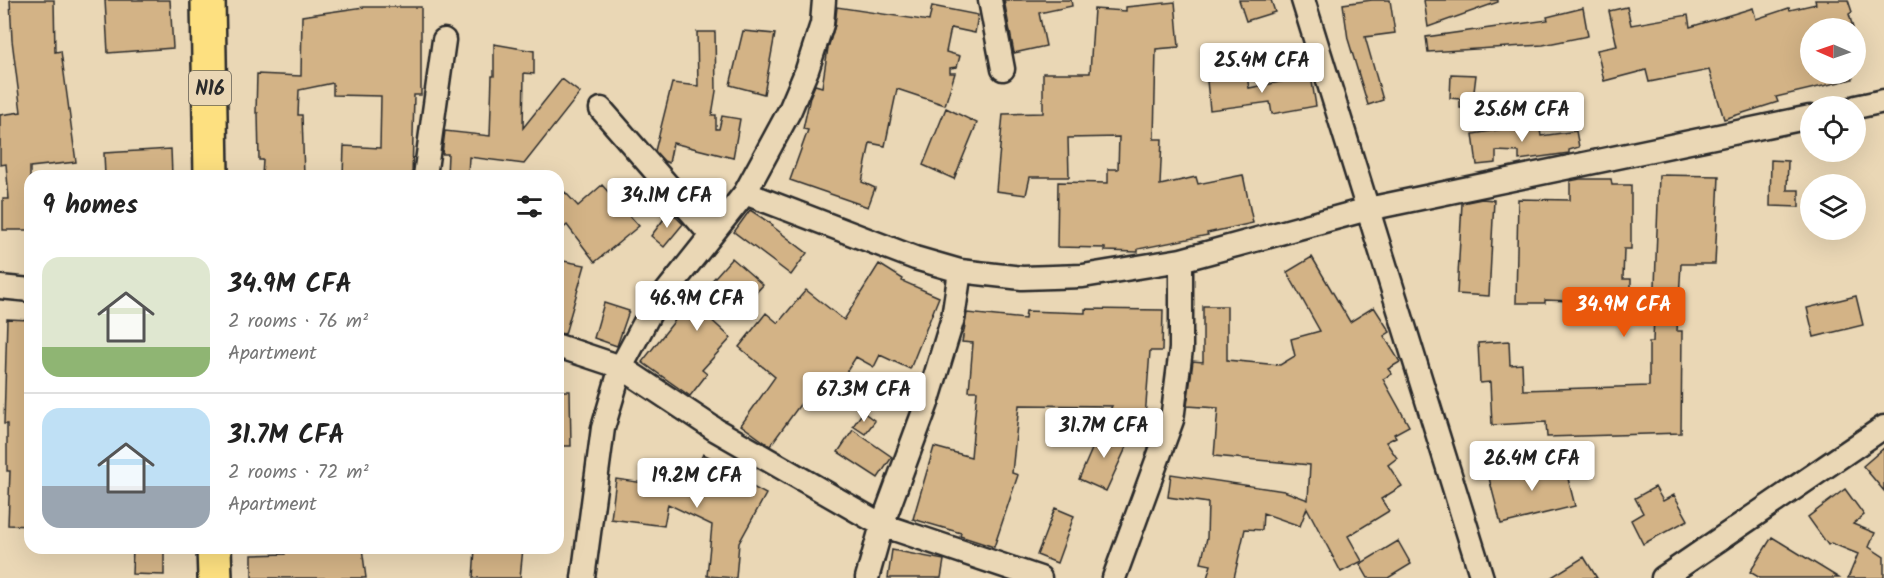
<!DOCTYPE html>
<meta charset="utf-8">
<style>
body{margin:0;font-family:Kalam,sans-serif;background:#f2f2f2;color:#222;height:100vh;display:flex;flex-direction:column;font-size:22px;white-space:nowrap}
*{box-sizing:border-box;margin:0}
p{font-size:20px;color:#767676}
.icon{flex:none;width:33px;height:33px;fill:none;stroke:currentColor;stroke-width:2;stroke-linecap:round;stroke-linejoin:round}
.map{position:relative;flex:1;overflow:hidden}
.sheet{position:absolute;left:24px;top:170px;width:540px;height:384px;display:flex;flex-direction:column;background:#fff;border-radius:18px;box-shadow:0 6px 24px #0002}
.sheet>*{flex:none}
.needle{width:39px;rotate:272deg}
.fabs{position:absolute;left:1800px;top:18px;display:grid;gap:12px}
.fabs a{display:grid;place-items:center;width:66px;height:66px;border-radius:50%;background:#fff;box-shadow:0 6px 24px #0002;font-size:30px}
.price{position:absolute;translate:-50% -51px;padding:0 14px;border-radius:6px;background:#fff;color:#222;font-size:20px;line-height:39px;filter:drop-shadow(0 2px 3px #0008)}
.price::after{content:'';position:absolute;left:50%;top:36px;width:18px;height:14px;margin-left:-9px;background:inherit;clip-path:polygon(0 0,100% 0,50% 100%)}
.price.active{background:#ea580c;color:#fff}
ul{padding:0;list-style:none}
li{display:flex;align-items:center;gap:18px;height:150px;padding:0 18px}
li+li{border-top:2px solid #e0e0e0}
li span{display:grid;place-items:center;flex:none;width:168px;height:120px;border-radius:18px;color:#555}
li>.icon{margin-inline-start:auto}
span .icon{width:72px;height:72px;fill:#fffc;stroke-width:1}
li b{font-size:26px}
h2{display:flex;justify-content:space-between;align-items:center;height:72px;padding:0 18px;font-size:26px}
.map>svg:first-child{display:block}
.building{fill:#d3b386;stroke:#2b2b2b;stroke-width:1.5}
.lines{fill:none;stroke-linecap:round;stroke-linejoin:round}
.minor-casing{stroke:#2b2b2b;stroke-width:27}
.highway-casing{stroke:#2b2b2b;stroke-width:38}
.minor{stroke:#ead7b5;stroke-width:22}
.highway{stroke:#fde080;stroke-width:33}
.labels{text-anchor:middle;stroke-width:4.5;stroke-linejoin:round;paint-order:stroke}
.shield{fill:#ead7b5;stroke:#645f54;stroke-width:1.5}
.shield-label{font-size:20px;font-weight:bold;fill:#2b2b2b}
</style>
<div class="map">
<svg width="1884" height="578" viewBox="0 0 1884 578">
<rect width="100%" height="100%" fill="#ead7b5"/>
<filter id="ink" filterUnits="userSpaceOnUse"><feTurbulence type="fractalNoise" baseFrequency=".0167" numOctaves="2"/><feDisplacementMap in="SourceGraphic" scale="12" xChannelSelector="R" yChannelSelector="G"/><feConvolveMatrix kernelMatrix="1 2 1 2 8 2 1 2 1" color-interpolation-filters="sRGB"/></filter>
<g filter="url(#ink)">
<path class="building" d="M 10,0 L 54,0 L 55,52 L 61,51 L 76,162 L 30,167 L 30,230 L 3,230 L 3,199 L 9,199 L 6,164 L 0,165 L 0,115 L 21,112 L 12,40 Z
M 105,0 L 170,0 L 173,48 L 108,53 Z
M 1004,0 L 1071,0 L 1072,6 L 1039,13 L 1046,46 L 1014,53 Z
M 1239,0 L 1271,0 L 1275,12 L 1246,21 Z
M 1372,0 L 1390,0 L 1395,33 L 1365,37 L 1383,100 L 1368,105 L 1348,39 L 1343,4 Z
M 1424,0 L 1498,0 L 1498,2 L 1428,27 Z
M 1815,0 L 1848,0 L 1852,12 L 1849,14 L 1853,28 L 1810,28 L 1810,74 L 1852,74 L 1853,79 L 1776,97 L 1778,102 L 1724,119 L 1709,70 L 1649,82 L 1646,70 L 1604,81 L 1597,50 L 1617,46 L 1609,11 L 1627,7 L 1631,25 L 1688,15 L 1690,27 L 1753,8 L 1756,19 L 1789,8 L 1790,10 L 1816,4 Z
M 1175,2 L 1179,47 L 1156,49 L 1154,139 L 1162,139 L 1160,185 L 1196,177 L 1198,184 L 1243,175 L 1253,223 L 1207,233 L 1208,235 L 1138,249 L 1138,252 L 1105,251 L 1105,248 L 1057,247 L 1058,182 L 1108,183 L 1108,169 L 1118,169 L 1119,137 L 1068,138 L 1069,177 L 1030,177 L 1026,195 L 996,191 L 1003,114 L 1043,113 L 1043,73 L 1090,73 L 1094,9 L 1126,11 L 1126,7 Z
M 932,6 L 978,15 L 975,33 L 951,28 L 946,52 L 960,56 L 957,67 L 950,68 L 950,73 L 955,73 L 945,105 L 897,89 L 885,146 L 870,143 L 862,182 L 875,188 L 868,207 L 790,180 L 808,130 L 803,129 L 810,97 L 815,85 L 822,87 L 828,48 L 835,25 L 837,7 L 929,21 Z
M 364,7 L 421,7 L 421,95 L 414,95 L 412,176 L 343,176 L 344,146 L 380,148 L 381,96 L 333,95 L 333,83 L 299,90 L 298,115 L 302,115 L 304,176 L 262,176 L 263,160 L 259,160 L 258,113 L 256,113 L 257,74 L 301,76 L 302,16 Z
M 1583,8 L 1588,36 L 1543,45 L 1428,52 L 1426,37 L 1548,20 L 1547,17 Z
M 743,31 L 775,34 L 764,94 L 730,85 Z
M 697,32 L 715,32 L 716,91 L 712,115 L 716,115 L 716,129 L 719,129 L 722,116 L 740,119 L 733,158 L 673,143 L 669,163 L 664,161 L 655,151 L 672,83 L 698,86 Z
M 494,44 L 534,51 L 534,74 L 524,73 L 523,128 L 562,79 L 580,93 L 524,164 L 469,157 L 468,176 L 447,176 L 448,154 L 442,154 L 445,131 L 490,136 L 492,76 L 494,76 Z
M 1451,74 L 1476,75 L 1472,108 L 1460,108 L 1460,99 L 1450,98 Z
M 1247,76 L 1249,88 L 1311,76 L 1316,106 L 1272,114 L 1270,102 L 1210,110 L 1207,81 Z
M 946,108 L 977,123 L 954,179 L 923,165 Z
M 1539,123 L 1541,136 L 1576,131 L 1579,147 L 1569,150 L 1569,153 L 1519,160 L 1519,152 L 1496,151 L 1496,163 L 1477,165 L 1473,134 Z
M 171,149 L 172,176 L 105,176 L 104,153 Z
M 1771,160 L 1788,161 L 1787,190 L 1799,190 L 1799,207 L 1770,206 Z
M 1659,175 L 1719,176 L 1715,264 L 1681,264 L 1677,331 L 1682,331 L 1681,433 L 1547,437 L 1546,422 L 1492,425 L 1490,382 L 1480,383 L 1478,343 L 1509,341 L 1510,365 L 1522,364 L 1523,390 L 1649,386 L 1649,342 L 1653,342 Z
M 1580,179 L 1611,179 L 1612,185 L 1631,185 L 1631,249 L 1624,249 L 1623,279 L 1631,279 L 1631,315 L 1598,313 L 1599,302 L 1545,300 L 1545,303 L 1516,303 L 1518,199 L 1570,200 L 1570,181 Z
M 602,185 L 639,226 L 595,262 L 567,225 L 558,233 L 558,199 L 565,192 L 578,206 Z
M 1482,199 L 1494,200 L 1489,296 L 1457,294 L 1462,203 Z
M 750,210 L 773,225 L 772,226 L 807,253 L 791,275 L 734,232 Z
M 670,211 L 683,224 L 664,247 L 651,236 Z
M 1312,257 L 1350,322 L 1374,307 L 1390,332 L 1384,336 L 1400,362 L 1388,369 L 1392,374 L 1383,379 L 1409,426 L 1394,434 L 1396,437 L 1386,442 L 1397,458 L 1388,465 L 1402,486 L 1381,499 L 1389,511 L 1348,536 L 1362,561 L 1341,572 L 1307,508 L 1300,526 L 1263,513 L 1262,530 L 1245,529 L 1234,578 L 1207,578 L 1211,565 L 1201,563 L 1207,538 L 1208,503 L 1168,497 L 1171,474 L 1284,491 L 1308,500 L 1310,465 L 1214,456 L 1218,408 L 1187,406 L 1193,361 L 1203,362 L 1203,306 L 1227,306 L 1227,360 L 1280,365 L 1295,356 L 1291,339 L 1320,331 L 1287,272 Z
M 732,258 L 763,285 L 753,296 L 736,281 L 706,315 L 731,338 L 702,370 L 707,374 L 690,396 L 642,362 L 676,319 L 669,312 L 684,295 L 692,303 Z
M 558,260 L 585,265 L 565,334 L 558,333 Z
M 879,264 L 903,279 L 902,281 L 939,297 L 910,369 L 880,355 L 874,367 L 856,357 L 836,388 L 820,377 L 770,446 L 741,425 L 775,377 L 739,347 L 766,313 L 778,323 L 806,290 L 844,320 Z
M 1856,296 L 1863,325 L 1814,337 L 1807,308 Z
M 604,303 L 629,311 L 617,346 L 594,338 Z
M 1085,309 L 1163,310 L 1162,351 L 1150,351 L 1145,418 L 1107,415 L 1112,406 L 1019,405 L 1012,473 L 1018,475 L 994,547 L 960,536 L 961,533 L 913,519 L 934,447 L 971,457 L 977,391 L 969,391 L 973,343 L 962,342 L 967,313 L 1025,319 L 1026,311 L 1085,313 Z
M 7,319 L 30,320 L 30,526 L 8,525 L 10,471 L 7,471 L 7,424 L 4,424 Z
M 558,391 L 570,391 L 571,446 L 558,446 Z
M 863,412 L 875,421 L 865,434 L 853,426 Z
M 1102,426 L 1130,439 L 1106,491 L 1079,479 Z
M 853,430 L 892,457 L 878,478 L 838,452 Z
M 1884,448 L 1884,491 L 1863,466 Z
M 703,454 L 735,469 L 732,476 L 766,494 L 739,543 L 736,578 L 707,576 L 712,525 L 668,504 L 664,526 L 611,519 L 616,479 L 687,489 Z
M 1563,459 L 1575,506 L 1501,524 L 1489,478 Z
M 1655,487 L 1663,501 L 1674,495 L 1688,520 L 1643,544 L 1631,520 L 1643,513 L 1635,498 Z
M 1845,489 L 1864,515 L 1853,524 L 1875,533 L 1869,547 L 1884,557 L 1884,578 L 1848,578 L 1858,554 L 1831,543 L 1828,545 L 1808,517 Z
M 1055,508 L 1074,516 L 1057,563 L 1037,555 Z
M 1772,537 L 1839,578 L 1760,578 L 1750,572 Z
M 1398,541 L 1411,564 L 1388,578 L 1368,578 L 1360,564 Z
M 133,548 L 164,548 L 164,575 L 132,574 Z
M 285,548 L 362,548 L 366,578 L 252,578 L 252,555 L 285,554 Z
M 475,548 L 523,548 L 520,578 L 473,578 Z
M 892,550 L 944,560 L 941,578 L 888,578 Z
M 1584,557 L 1597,578 L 1550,578 Z"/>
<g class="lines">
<defs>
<path id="minor" d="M 990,0 L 1003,69
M 1303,0 L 1482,578
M 1856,107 L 1884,101
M 601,109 L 711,235
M 425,176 L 444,40
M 745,193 L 915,258 L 960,271 L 1022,278 L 1083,276 L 1181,260 L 1368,209 L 1810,117
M 0,287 L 30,290
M 558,346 L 621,367 L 716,430 L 882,525 L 1040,578
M 583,578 L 603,428 L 621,367 L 651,311 L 745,193 L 790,110 L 807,70 L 822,24 L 824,0
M 867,578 L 882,525 L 927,403 L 953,318 L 960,271
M 1114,578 L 1172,420 L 1181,349 L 1181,260
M 1663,578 L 1884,427"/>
<path id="highway" d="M 208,0 L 211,176
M 214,548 L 215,578"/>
</defs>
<use href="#minor" class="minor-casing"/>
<use href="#highway" class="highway-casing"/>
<use href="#minor" class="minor"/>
<use href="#highway" class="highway"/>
</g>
</g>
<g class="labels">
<rect class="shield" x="189" y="71" width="42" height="34" rx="4.5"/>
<g class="shield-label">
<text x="210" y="95">N16</text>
</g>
</g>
</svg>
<div class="fabs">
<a><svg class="needle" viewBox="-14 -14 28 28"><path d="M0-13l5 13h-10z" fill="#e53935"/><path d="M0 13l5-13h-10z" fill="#767676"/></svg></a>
<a><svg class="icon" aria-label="locate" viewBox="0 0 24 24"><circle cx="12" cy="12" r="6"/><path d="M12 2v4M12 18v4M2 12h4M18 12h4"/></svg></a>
<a><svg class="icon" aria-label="layers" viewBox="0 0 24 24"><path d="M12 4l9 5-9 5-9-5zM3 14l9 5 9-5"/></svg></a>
</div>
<b class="price" style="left:1262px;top:94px">25.4M CFA</b>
<b class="price" style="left:1522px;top:143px">25.6M CFA</b>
<b class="price" style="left:667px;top:229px">34.1M CFA</b>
<b class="price" style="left:697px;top:332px">46.9M CFA</b>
<b class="price active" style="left:1624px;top:338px">34.9M CFA</b>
<b class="price" style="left:864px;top:423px">67.3M CFA</b>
<b class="price" style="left:1104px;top:459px">31.7M CFA</b>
<b class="price" style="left:1532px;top:492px">26.4M CFA</b>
<b class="price" style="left:697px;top:509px">19.2M CFA</b>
<section class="sheet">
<h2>9 homes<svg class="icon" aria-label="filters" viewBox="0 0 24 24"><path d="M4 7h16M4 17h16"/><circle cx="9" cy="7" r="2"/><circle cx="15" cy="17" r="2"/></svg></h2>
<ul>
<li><span style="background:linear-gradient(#dfe7d0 75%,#8fb573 0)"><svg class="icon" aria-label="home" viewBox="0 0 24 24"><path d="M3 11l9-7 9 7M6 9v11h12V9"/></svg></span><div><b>34.9M CFA</b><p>2 rooms · 76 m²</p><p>Apartment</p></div></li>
<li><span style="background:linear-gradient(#bfe0f5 65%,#9aa5b1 0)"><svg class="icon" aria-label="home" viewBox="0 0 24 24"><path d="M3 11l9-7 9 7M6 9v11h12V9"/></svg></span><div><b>31.7M CFA</b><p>2 rooms · 72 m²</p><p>Apartment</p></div></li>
</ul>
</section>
</div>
